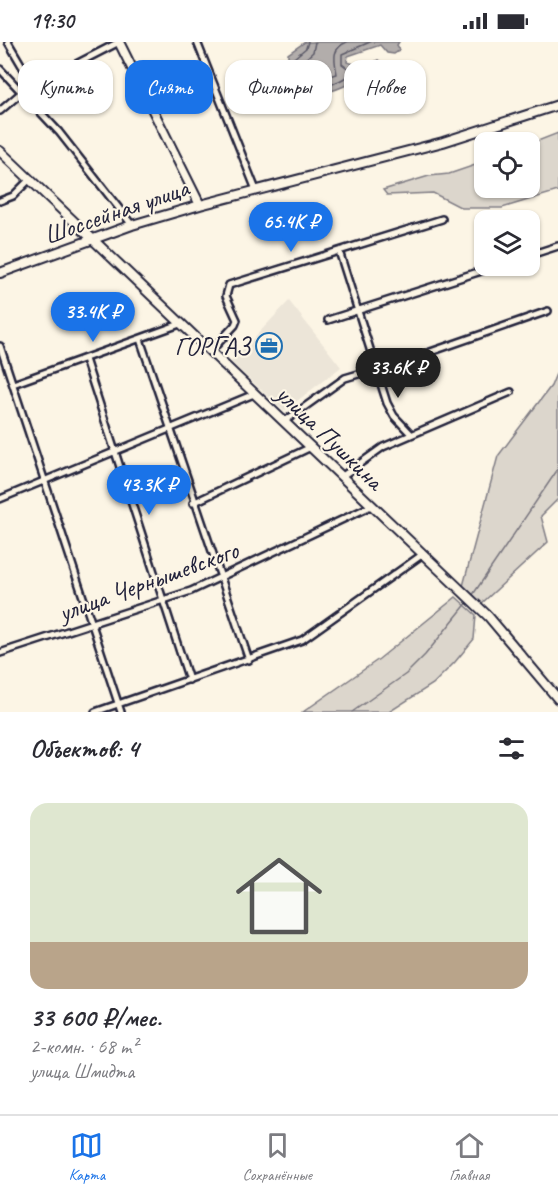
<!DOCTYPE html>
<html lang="ru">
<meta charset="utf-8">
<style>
body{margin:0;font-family:Caveat,sans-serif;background:#f2f2f3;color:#2b2b33;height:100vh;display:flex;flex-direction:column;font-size:22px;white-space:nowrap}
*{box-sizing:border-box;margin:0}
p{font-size:20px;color:#7c7c81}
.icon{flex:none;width:33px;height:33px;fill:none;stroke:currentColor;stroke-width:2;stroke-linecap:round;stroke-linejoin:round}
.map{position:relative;height:670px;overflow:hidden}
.side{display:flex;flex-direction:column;background:#fff;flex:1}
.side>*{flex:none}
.banner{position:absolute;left:18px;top:18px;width:522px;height:54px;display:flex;gap:12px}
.controls{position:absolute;left:474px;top:90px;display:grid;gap:12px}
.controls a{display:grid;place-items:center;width:66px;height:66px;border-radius:12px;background:#fff;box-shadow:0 2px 4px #0004;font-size:30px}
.price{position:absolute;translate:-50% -51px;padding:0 14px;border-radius:21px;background:#1a73e8;color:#fff;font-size:20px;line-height:39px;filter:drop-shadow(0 2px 3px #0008)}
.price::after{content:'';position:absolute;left:50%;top:36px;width:18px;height:14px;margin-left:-9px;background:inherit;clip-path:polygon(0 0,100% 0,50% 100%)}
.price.active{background:#222;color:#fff}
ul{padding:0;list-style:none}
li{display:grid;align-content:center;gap:12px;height:318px;padding:0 30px}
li+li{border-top:2px solid #e1e1e2}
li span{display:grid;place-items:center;height:186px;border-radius:18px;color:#555}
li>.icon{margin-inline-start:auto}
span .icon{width:108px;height:108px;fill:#fffc;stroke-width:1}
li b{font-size:26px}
h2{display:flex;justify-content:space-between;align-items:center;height:72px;padding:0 30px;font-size:26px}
.chip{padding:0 21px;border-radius:18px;background:#fff;box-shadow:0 2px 4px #0004;font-size:21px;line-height:54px}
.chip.active{background:#1a73e8;color:#fff}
.status{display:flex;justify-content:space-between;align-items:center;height:42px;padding:0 30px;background:#fff;direction:ltr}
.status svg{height:16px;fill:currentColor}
.tabs{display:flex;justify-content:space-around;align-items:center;height:84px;border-top:2px solid #e1e1e2;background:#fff;font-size:16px;color:#7c7c81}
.tabs a{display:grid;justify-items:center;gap:3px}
.tabs .active{color:#1a73e8}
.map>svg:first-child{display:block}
.built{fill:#ece5d8}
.green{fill:#dcd6cc;stroke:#7f7c84;stroke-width:1.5}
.water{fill:#b2adab;stroke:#78757e;stroke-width:1.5}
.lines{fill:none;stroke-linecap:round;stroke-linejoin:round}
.shore{stroke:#5c5a68;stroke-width:1.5}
.stream{stroke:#78757e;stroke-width:1.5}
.street-casing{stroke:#22223b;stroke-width:10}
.secondary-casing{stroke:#22223b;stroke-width:12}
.street{stroke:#fcf5e5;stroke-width:5}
.secondary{stroke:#fcf5e5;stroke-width:8}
.labels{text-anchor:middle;stroke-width:4.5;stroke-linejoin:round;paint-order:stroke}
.street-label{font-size:26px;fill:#22223b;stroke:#fcf5e5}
.poi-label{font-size:26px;fill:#22223b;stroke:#fcf5e5;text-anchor:end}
</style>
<div class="status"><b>19:30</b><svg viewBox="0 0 49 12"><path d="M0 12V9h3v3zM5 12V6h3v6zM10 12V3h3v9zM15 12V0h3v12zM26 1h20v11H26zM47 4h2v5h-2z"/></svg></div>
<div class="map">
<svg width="558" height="670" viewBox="0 0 558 670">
<rect width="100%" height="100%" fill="#fcf5e5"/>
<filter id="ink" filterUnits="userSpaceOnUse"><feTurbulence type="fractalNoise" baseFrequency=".0167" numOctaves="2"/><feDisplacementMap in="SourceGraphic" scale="12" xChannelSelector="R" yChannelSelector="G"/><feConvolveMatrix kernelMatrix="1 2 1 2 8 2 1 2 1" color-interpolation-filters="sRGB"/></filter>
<g filter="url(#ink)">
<path class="built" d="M 289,259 L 341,325 L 284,369 L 231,320 Z"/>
<path class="green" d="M 558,91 L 558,149 L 502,166 L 462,166 L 433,151 L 387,153 L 383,148 L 429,134 L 449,132 L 484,120 L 484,146 L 530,146 L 530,102 Z
M 558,327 L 558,457 L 541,474 L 548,500 L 482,561 L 463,544 L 498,414 L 551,344 Z
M 456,555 L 476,573 L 474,597 L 455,620 L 433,642 L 389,670 L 303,670 L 379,617 Z"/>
<path class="water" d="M 305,0 L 399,0 L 397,3 L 400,8 L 394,12 L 387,11 L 380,3 L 348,14 L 347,20 L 354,22 L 358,30 L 378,18 L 382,21 C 359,37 332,56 303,51 L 288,30 L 288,12 Z"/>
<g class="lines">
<path class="shore" d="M 308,0 L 306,6 L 294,16 L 294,28 L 305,45 C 321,49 337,41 350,33 L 350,28 L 342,22 L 342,12 L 370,0
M 315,0 L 313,10 L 301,21 L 305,33 L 312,39 L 337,32 C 335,19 330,7 347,0"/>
<path class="stream" d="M 472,554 L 558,427
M 352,670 L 406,632 L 425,613 L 468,560"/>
<defs>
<path id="street" d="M 8,0 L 42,58 L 37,67
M 197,0 L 256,148
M 0,27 L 59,90 L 132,183
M 0,69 L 22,50 L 119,0
M 0,159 L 13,154 L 30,137
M 339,209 L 387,361 L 394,374 L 411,392
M 530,213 L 558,204
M 328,278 L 497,224
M 140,297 L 249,618
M 0,304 L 121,670
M 210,310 L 235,283 L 237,278 L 226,254 L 229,243 L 442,177
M 85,317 L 189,638
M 13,342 L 180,282
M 285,379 L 345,336 L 419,314 L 548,269
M 341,435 L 383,405 L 511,350
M 0,457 L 254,352
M 193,461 L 311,405
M 0,611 L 191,549 L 371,464
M 95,670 L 302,598 L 423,512"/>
<path id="secondary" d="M 119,0 L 200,163
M 0,109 L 488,574 L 558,657
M 0,231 L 132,183 L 200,163 L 443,100 L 558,63"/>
</defs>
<use href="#street" class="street-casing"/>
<use href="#secondary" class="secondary-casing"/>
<use href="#street" class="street"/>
<use href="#secondary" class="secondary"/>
</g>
</g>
<defs>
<symbol id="office-ring" viewBox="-11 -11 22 22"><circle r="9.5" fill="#fcf5e5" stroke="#1f6fb2" stroke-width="1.5"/><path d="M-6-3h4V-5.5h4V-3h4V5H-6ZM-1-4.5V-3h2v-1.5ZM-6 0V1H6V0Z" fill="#1f6fb2"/></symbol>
</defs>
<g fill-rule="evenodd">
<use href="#office-ring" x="254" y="289" width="30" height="30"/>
</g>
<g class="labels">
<g class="street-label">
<text transform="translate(116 169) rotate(-19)" y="9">Шоссейная улица</text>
<text transform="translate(330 395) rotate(44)" y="9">улица Пушкина</text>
<text transform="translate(148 539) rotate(-20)" y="9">улица Чернышевского</text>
</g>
<g class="poi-label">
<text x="250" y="313">ГОРГАЗ</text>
</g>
</g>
</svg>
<div class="controls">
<a><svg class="icon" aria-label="locate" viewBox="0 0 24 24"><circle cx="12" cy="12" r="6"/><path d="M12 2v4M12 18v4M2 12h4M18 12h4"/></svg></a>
<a><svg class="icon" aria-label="layers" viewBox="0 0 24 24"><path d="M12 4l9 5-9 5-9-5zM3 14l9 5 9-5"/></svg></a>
</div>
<b class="price" style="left:291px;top:211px">65.4K ₽</b>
<b class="price" style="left:93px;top:301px">33.4K ₽</b>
<b class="price active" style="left:398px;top:357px">33.6K ₽</b>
<b class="price" style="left:149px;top:474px">43.3K ₽</b>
<div class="banner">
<a class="chip">Купить</a>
<a class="chip active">Снять</a>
<a class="chip">Фильтры</a>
<a class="chip">Новое</a>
</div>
</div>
<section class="side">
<h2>Объектов: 4<svg class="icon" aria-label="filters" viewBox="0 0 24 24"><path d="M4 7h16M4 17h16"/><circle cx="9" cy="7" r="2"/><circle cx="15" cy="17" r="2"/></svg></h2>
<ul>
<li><span style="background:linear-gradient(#dfe7d0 75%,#b9a48a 0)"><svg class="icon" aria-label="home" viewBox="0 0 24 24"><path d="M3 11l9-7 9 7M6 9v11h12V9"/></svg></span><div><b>33 600 ₽/мес.</b><p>2-комн. · 68 m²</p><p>улица Шмидта</p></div></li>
</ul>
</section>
<nav class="tabs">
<a class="active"><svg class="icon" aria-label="map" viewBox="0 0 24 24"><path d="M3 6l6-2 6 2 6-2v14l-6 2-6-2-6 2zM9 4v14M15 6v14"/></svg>Карта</a>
<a><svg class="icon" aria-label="saved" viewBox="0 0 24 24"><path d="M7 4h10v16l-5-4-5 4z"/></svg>Сохранённые</a>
<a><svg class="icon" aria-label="home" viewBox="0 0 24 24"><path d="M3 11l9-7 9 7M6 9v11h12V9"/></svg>Главная</a>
</nav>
